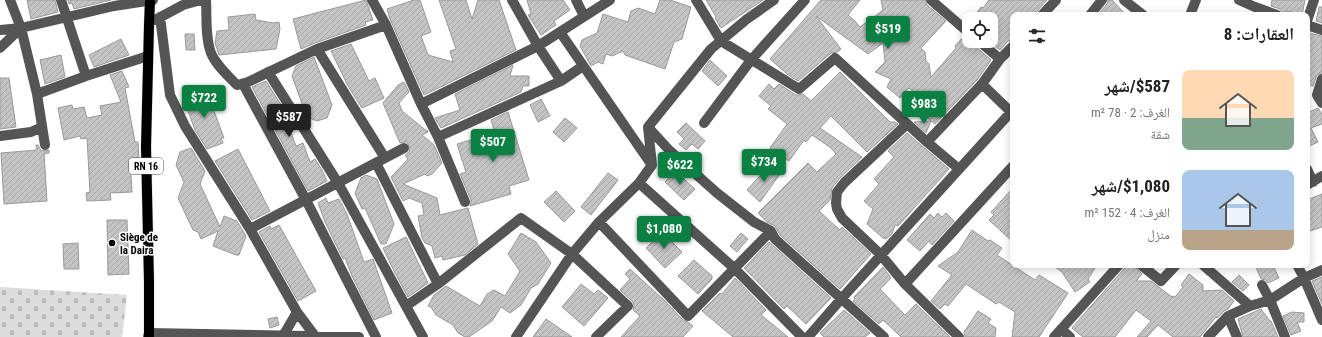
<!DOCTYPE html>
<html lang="ar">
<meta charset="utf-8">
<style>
body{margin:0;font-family:"Roboto Condensed","Noto Naskh Arabic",sans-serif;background:#f2f2f2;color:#222;direction:rtl;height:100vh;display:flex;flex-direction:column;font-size:15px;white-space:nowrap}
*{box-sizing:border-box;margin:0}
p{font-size:13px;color:#767676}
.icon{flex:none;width:22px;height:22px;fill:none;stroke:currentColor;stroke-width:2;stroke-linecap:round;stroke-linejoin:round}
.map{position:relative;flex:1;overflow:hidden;direction:ltr}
.side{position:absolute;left:1010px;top:12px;width:300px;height:256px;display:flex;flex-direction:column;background:#fff;border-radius:8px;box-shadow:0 2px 10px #0003;direction:rtl}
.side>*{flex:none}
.tools{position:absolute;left:962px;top:12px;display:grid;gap:8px}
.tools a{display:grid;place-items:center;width:36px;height:36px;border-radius:8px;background:#fff;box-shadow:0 2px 10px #0003;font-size:20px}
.price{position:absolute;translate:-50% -34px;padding:0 9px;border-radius:4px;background:#0b8043;color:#fff;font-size:13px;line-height:26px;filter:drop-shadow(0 1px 2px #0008)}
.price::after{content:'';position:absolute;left:50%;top:24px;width:12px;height:9px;margin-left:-6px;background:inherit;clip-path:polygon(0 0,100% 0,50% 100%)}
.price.selected{background:#222;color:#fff}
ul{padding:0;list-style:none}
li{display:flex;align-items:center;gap:12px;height:100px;padding:0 16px}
li span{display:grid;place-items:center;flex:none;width:112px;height:80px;border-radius:8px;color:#555}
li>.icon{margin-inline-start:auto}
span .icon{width:48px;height:48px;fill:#fffc;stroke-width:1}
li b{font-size:17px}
h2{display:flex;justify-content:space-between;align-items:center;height:48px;padding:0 16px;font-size:17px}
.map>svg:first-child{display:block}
.cemetery{fill:url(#cemetery-stones)}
.building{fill:url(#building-hatch);stroke:#999}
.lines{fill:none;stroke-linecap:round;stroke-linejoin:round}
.major-casing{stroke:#dbdbdb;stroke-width:11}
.minor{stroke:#555;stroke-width:10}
.major{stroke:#000;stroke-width:10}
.poi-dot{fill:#000;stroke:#fff;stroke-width:1.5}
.labels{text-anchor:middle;stroke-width:3;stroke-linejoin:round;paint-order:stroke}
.shield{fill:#fff;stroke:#4c4c4c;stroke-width:1}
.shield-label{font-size:10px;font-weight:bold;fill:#000}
.poi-label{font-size:11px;font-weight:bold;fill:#000;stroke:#fff;text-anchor:start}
</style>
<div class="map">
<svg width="1322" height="337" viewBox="0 0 1322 337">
<defs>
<pattern id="cemetery-stones" width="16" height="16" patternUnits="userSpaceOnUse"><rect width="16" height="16" fill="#dcdcdc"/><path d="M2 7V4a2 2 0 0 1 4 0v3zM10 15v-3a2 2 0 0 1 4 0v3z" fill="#bbb"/></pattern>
<pattern id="building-hatch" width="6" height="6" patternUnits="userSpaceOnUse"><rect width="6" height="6" fill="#c4c4c4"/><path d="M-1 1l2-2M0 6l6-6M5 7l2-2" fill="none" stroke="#a7a7a7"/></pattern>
</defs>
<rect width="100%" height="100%" fill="#fff"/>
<path class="cemetery" d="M 0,287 L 127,295 L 122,337 L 0,337 Z"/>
<path class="building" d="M 27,0 L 55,0 L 58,12 L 31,19 Z
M 68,0 L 111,0 L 74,9 L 72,3 L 69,4 Z
M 366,0 L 373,20 L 365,22 L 366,25 L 315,43 L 301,49 L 293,19 Z
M 414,0 L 420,0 L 431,32 L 421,36 L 428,55 L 453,62 L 450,51 L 456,49 L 439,0 L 466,0 L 472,19 L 478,0 L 499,0 L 516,50 L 424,95 L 390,19 L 387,9 Z
M 527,0 L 563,0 L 570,10 L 554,21 L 556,25 L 541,35 L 528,15 L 531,14 Z
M 660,0 L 670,0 L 691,7 L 682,39 L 674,42 L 665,69 L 625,55 L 623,51 L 612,56 L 606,54 L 603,64 L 598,62 L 591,66 L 580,46 L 582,40 L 597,33 L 603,14 L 628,22 L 631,11 L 638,8 L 655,14 Z
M 706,0 L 763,0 L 721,28 L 715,18 L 716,17 Z
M 821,0 L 860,0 L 848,15 L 855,21 L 860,27 L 883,10 L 881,0 L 925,0 L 927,5 L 946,21 L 921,48 L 925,52 L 926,61 L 929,64 L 931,77 L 956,48 L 955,46 L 963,37 L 969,39 L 969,41 L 973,41 L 975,46 L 991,60 L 977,80 L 935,124 L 920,112 L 927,104 L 909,88 L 900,98 L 887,87 L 891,79 L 875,72 L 885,62 L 883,43 L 868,54 L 816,16 L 841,49 L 837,52 L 831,53 L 798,81 L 787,74 L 770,59 Z
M 989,0 L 1047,0 L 1037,11 L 1036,15 L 1013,15 L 1013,40 L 1008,41 L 1000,50 L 991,43 L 991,19 L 979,19 L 975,15 L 981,7 L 983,8 Z
M 1108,0 L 1112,0 L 1126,15 L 1098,15 L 1107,4 Z
M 1272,0 L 1305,0 L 1302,15 L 1286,11 L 1285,14 L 1283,13 L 1280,9 L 1271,6 Z
M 1319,7 L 1322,7 L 1322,23 L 1316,21 Z
M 255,14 L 256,20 L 273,23 L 279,22 L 280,29 L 276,49 L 219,55 L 215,43 L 217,31 L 229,30 L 228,17 Z
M 1309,33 L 1322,36 L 1322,73 L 1317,75 L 1313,86 L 1307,85 L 1307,40 Z
M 185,34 L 194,34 L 195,50 L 186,50 Z
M 121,39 L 129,55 L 94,67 L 89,55 Z
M 351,44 L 369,81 L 375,78 L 384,98 L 362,108 L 348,86 L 331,51 Z
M 61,55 L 65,77 L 45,84 L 40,60 Z
M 314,57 L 332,105 L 327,118 L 317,121 L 307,117 L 292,76 L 296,66 Z
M 710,60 L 727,76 L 718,86 L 702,71 Z
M 513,65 L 510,76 L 529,76 L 529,86 L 523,86 L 521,92 L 441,128 L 435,118 L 460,110 L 455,94 Z
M 122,71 L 129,87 L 125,88 L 135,142 L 138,142 L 139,161 L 130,161 L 132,192 L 110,193 L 111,200 L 87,201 L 86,193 L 90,192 L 87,138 L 81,139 L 80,136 L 64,140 L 58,108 L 72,105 L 73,109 L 84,107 L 87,118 L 102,115 L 100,106 L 121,102 L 110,75 Z
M 840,72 L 890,122 L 895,122 L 898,124 L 867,152 L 831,116 L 820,128 L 862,157 L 839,179 L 832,188 L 830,200 L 819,211 L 840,230 L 842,227 L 871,254 L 840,289 L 780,235 L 775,226 L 767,222 L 758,213 L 808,163 L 817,172 L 836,154 L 831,148 L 812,135 L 806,142 L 804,140 L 789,161 L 770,148 L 787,124 L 768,109 L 771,106 L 759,96 L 769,84 L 774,89 L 779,84 L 796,95 L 799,95 L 803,94 L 811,101 Z
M 0,78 L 9,78 L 16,127 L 0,129 Z
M 266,81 L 295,127 L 290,130 L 296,146 L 303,143 L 310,162 L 315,159 L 322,170 L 327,181 L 308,191 L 252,87 Z
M 404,82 L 409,92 L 399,103 L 402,111 L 428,132 L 427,130 L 428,132 L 422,135 L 434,145 L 442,163 L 432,174 L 427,176 L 425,174 L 403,184 L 437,198 L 440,215 L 468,208 L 478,244 L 465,255 L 443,260 L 442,256 L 435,258 L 432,246 L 425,243 L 422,238 L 418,216 L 424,215 L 422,203 L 409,198 L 403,201 L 391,177 L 408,159 L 405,155 L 409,152 L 410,148 L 407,142 L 404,142 L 400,143 L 383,103 L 398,85 Z
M 206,89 L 224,138 L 221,138 L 223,143 L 207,149 L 195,130 L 183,97 Z
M 541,99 L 550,116 L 538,122 L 530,105 Z
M 1318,108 L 1322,114 L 1322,124 L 1311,128 L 1318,142 L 1307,147 L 1307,113 Z
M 508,112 L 529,180 L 509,186 L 511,194 L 470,206 L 471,203 L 471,200 L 460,174 L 466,172 L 457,144 L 495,133 L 491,120 Z
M 565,118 L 577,128 L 564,142 L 553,132 Z
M 931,121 L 926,133 L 914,122 Z
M 686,123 L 705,141 L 698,149 L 692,144 L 686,150 L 679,144 L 684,139 L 677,132 Z
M 907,133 L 949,169 L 898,226 L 895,225 L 892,234 L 886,239 L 883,238 L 867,224 L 873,209 L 864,201 L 879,184 L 874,179 L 894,157 L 888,151 Z
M 36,145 L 38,145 L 40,149 L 42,151 L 49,150 L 49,153 L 44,154 L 47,201 L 4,204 L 1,153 L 37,150 Z
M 191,148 L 205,171 L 200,184 L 220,227 L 224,216 L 237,221 L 246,236 L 239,255 L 236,255 L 213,246 L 218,231 L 201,239 L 198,232 L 193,230 L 178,198 L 184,182 L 176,165 L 180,152 Z
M 238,149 L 270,211 L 252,220 L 215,161 Z
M 770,165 L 780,174 L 760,202 L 747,190 Z
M 675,171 L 695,189 L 684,200 L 665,182 Z
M 608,173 L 618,180 L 591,215 L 581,207 Z
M 366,175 L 377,179 L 394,224 L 386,244 L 381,244 L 365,208 L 362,209 L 355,193 L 361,178 Z
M 1013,188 L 1013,242 L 989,220 L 994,215 L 991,212 Z
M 556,191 L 575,211 L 564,222 L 544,202 Z
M 1322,194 L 1322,227 L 1307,232 L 1307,200 Z
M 326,198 L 328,203 L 339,199 L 347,214 L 364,262 L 373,259 L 392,313 L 374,320 L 352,276 L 345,258 L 343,259 L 325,222 L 318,203 Z
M 938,213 L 942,217 L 946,213 L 954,221 L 932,245 L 929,241 L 920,251 L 907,240 L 930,214 L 934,218 Z
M 107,220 L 127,220 L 129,274 L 108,275 Z
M 279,225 L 316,291 L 298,301 L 259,232 L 270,226 L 271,229 Z
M 972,230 L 988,241 L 990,240 L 1002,248 L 997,255 L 1035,280 L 1039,275 L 1068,293 L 1039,337 L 1012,337 L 1015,312 L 999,302 L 996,304 L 966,284 L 948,306 L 945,304 L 940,309 L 931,301 L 952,275 L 938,266 L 958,252 Z
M 662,232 L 682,252 L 665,268 L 646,248 Z
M 521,233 L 536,242 L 551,263 L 538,284 L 531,288 L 521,305 L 510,313 L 501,307 L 492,321 L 469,337 L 465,337 L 458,333 L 453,325 L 436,315 L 431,307 L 428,306 L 434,295 L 446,286 L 480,306 L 487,294 L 494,290 L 505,296 L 520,271 L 508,254 Z
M 741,233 L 748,239 L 737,252 L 730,246 Z
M 406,237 L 428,283 L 408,297 L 394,271 L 383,248 Z
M 769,242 L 831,298 L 806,324 L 787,306 L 784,309 L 744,268 Z
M 78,243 L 79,269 L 64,269 L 63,244 Z
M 694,260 L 712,276 L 712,279 L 698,294 L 678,276 Z
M 1052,265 L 1097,265 L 1088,279 L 1090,282 L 1075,292 L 1062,272 Z
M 1125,265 L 1133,265 L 1142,274 L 1136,281 L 1151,281 L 1172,297 L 1172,296 L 1175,297 L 1183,287 L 1181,285 L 1189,274 L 1203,285 L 1203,291 L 1222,290 L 1234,301 L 1228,309 L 1224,311 L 1217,318 L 1216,317 L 1200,337 L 1173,337 L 1158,325 L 1147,337 L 1137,337 L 1151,321 L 1136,310 L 1115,337 L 1083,337 L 1072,328 L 1084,314 L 1124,269 Z
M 1255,265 L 1273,265 L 1279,278 L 1268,283 L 1266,280 L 1261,279 Z
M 883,267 L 891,278 L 880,289 L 905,315 L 916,304 L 950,337 L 901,337 L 883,320 L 879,324 L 853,301 L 855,299 L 854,297 Z
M 630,269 L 664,300 L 683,320 L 688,322 L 693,326 L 683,337 L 621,337 L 640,316 L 633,310 L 634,305 L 633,302 L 620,290 L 630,279 L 625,274 Z
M 1239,275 L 1249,285 L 1243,291 L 1232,282 Z
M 1322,277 L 1322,304 L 1312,281 Z
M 735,278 L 766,310 L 761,315 L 788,337 L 733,337 L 702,311 L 720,293 L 722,294 Z
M 581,284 L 594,294 L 598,290 L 608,298 L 584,326 L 562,307 Z
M 1261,309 L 1270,321 L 1271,321 L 1278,337 L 1243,337 L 1238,319 Z
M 844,310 L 870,333 L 865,337 L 824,337 L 820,333 Z
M 978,311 L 991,319 L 988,323 L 996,328 L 995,337 L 965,337 L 964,332 Z
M 1292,312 L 1304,313 L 1304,322 L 1297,322 L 1301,331 L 1291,335 L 1283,316 Z
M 277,317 L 279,325 L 270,328 L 268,319 Z
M 546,319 L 572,337 L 533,337 Z"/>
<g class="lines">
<defs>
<path id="major" d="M 149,337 L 149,282 L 146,147 L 149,25 L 150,0"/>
</defs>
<use href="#major" class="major-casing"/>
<path class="minor" d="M 10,0 L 21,28 L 37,94 L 45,145
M 61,0 L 86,76
M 206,0 C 207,17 205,37 211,53 C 216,65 228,76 237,85 L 248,82 L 317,49 L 386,25
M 372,0 L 386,25 L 421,104 L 438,137 L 465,202
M 512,0 L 538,46 L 561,81
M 576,0 L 584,16
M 696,0 L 721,41 L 799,89 L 835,58 L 927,142 L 959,169
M 931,0 L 969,33
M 1124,0 L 1143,15
M 1239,0 L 1255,7 L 1277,15
M 1042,15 L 1056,0
M 1090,15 L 1102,0
M 1190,15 L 1196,0
M 160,17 L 170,95 L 185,126 L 250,229 L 297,312 L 315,336
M 155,20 L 183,5 L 201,0
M 1307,21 L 1314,0
M 1307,25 L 1322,30
M 0,30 L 21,28 L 114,6 L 153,0
M 560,32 L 651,164
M 979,41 L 1000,59
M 0,48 L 21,28
M 317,49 L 385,158
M 268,72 L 338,183 L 423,337
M 1322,79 L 1317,95 L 1322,103
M 243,84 L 306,200 L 376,337
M 982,84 L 1013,114
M 37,94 L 86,76 L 148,56
M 421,104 L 538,46 L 610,0
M 704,123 L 751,60 L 805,0
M 907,124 L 844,183 L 837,192 L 836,203 L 837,209 L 842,218 L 881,255 L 905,284 L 959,337
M 648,127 L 669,150 L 717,193 L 754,222 L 771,231 L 775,239 L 884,337
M 0,136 L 31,132 L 42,127
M 438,137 L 561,81 L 583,66
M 927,142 L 982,84 L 1000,59 L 1013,46
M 376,163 L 438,284
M 1307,169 L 1313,182
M 639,183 L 735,269 L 802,337
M 1307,185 L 1322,176
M 599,222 L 688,316 L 771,231
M 250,229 L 404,148
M 1141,265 L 1161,281 L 1176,265
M 1203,265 L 1250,306
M 1297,265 L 1304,278 L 1322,320
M 905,284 L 1013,166
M 1262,285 L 1270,300 L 1285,337
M 406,306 L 438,284 L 521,218 L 572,254 L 628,306 L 596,337
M 1228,316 L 1237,337
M 1061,329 L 1070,337
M 283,336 L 297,312
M 148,337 L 149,333 L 359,337
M 516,337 L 572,254 L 599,222 L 639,183 L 652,165 L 648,127 L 711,49 L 747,19 L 774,0
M 808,337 L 842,298 L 1011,112
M 1054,337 L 1119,265
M 1208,337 L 1228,316 L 1250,306 L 1270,300 L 1304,278 L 1322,270"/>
<use href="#major" class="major"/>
</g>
<circle class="poi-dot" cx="112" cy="243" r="4"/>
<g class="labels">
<rect class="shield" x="129" y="158" width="34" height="16" rx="3"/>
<g class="shield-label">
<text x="146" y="170">RN 16</text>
</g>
<g class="poi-label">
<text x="120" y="241">Siège de<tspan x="120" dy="13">la Daira</tspan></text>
</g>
</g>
</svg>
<div class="tools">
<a><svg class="icon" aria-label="locate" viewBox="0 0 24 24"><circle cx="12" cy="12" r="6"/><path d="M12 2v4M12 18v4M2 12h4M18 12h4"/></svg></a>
</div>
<b class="price" style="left:888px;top:50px">$519</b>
<b class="price" style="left:204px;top:119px">$722</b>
<b class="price" style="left:924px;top:125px">$983</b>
<b class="price selected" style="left:289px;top:138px">$587</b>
<b class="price" style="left:493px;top:163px">$507</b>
<b class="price" style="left:764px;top:183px">$734</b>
<b class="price" style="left:680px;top:186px">$622</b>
<b class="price" style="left:664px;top:250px">$1,080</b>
<section class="side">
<h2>العقارات: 8<svg class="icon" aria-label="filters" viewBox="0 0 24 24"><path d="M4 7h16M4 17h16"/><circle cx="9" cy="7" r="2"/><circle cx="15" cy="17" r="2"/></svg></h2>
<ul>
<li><span style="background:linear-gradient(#ffd9b3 60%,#7fa58c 0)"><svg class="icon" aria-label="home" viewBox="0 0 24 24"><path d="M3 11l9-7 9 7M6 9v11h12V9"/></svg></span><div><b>$587/شهر</b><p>الغرف: 2 · 78 m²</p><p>شقة</p></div></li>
<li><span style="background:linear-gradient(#a9c7e8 75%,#b9a48a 0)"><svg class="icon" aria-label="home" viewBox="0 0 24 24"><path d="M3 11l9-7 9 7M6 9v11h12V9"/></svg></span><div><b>$1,080/شهر</b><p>الغرف: 4 · 152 m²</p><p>منزل</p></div></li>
</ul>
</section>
</div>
